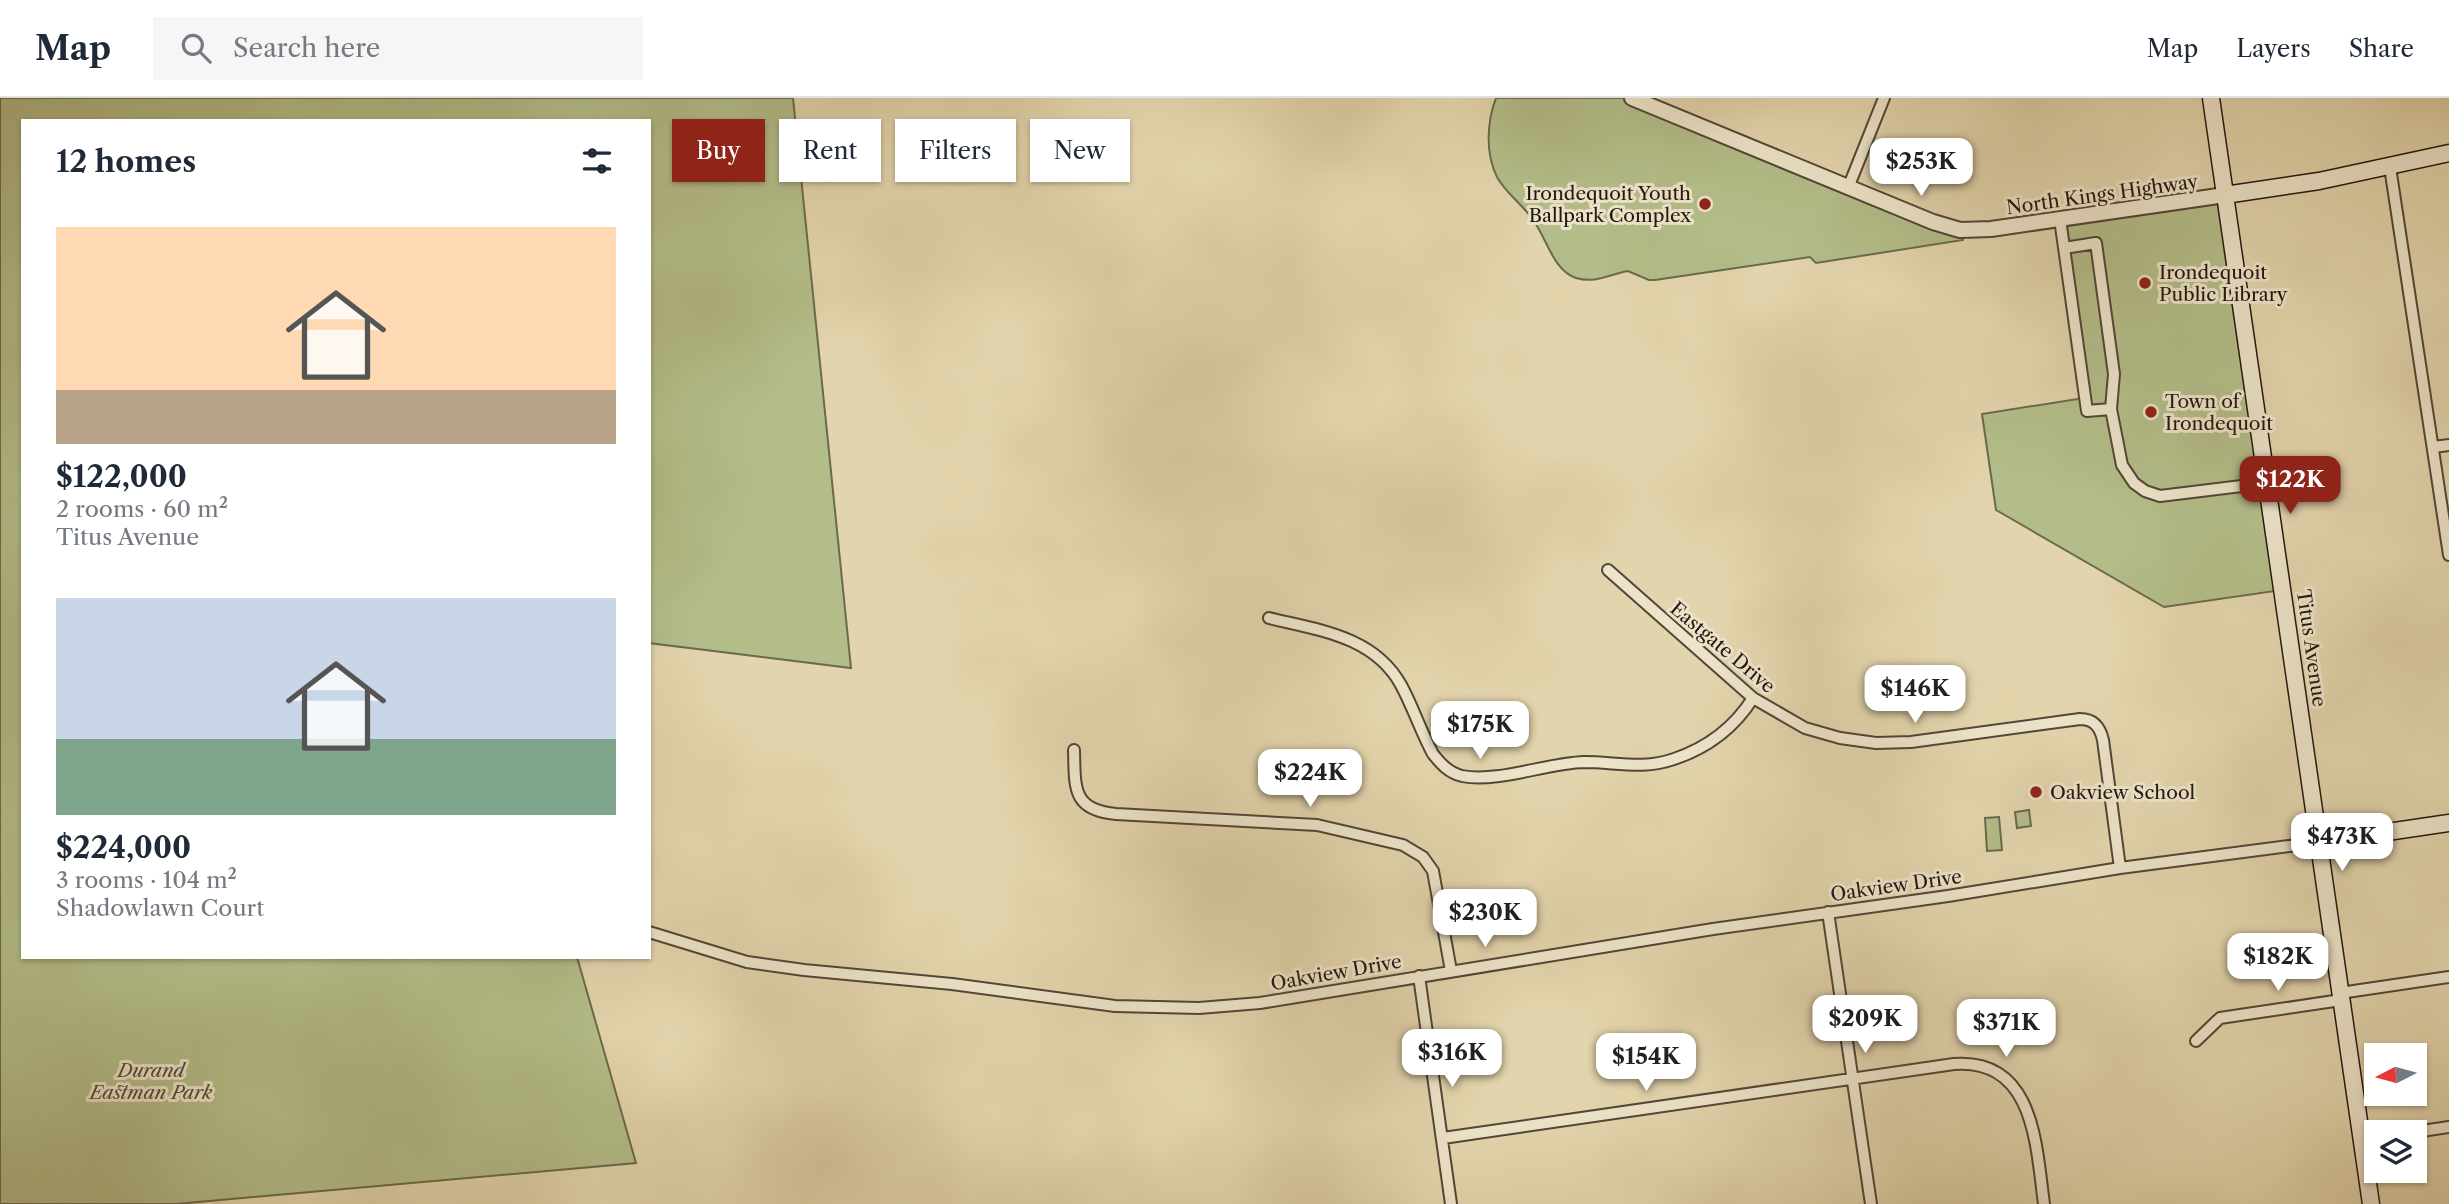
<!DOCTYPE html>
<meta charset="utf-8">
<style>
body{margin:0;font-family:"Libre Caslon Text",serif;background:#f6f6f7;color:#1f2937;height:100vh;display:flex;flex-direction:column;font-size:26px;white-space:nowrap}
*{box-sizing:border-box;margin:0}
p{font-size:23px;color:#747a83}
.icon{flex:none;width:38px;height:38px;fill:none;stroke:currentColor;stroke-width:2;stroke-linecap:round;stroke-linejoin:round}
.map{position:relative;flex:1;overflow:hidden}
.details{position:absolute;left:21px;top:21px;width:630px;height:840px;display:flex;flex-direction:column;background:#fff;border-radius:0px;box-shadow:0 2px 5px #0004}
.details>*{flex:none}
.hud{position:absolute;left:672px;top:21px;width:665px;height:63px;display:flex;gap:14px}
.needle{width:46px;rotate:264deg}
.fabs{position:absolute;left:2364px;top:945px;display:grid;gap:14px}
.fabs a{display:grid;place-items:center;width:63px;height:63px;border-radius:0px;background:#fff;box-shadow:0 2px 5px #0004;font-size:35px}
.price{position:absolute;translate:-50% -60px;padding:0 16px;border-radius:14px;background:#fff;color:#222;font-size:23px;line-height:46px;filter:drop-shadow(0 2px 4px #0008)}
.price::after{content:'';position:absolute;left:50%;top:42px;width:21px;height:16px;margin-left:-10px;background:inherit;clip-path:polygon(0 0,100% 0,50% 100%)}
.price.active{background:#8f2418;color:#fff}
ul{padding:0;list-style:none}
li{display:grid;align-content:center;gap:14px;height:371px;padding:0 35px}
li span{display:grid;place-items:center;height:217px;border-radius:0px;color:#555}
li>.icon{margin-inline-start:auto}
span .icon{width:126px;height:126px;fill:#fffc;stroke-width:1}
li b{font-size:30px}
h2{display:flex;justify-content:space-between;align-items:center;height:84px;padding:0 35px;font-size:30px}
.chip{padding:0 24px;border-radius:0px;background:#fff;box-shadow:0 2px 5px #0004;font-size:24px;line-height:63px}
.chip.active{background:#8f2418;color:#fff}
header{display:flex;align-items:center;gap:42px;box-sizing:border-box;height:98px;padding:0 35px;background:#fff;border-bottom:2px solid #e0e1e3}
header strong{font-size:33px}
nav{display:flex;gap:38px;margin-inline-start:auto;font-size:24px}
.search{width:490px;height:63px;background:#f6f6f7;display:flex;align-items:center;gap:18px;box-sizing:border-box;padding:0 24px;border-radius:0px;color:#747a83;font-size:26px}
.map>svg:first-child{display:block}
.green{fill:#b3bd89;stroke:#6a6a4c;stroke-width:2}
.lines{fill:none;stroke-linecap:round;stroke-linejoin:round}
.minor-casing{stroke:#524636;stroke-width:14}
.tertiary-casing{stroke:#524636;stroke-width:18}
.secondary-casing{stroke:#22170f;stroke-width:19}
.minor{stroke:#ece3c9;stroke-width:10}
.tertiary{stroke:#ece3c9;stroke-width:14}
.secondary{stroke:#ece3c9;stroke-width:16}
.poi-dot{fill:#8f2418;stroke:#ece3c9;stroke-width:2.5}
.labels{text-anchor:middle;stroke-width:6;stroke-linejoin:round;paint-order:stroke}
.poi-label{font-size:19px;fill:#22170f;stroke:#ece3c9;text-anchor:start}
.street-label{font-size:19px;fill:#22170f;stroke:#ece3c9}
.park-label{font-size:19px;font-style:italic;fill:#4e4934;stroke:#ece3c9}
</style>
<header>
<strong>Map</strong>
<div class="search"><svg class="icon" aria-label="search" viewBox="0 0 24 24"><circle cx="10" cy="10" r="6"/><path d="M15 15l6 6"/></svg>Search here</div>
<nav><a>Map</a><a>Layers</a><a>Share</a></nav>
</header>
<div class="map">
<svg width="2449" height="1106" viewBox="0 0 2449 1106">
<rect width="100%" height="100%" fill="#e2d4ac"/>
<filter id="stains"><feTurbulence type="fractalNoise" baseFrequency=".00286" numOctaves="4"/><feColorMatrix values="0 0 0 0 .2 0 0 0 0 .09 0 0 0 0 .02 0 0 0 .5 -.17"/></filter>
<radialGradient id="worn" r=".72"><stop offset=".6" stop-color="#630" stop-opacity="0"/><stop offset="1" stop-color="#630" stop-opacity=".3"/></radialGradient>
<path class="green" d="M 0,0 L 793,0 L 851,570 L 649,545 L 649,23 L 23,23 L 23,859 L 577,859 L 636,1065 L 176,1106 L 0,1106 Z
M 1496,0 L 1631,0 L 1964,132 L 1963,142 L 1816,165 L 1810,159 L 1655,182 L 1649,182 L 1628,173 C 1610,176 1595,186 1576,180 C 1554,173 1547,142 1535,125 C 1525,108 1506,96 1497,79 C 1485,55 1487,24 1496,0 Z
M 2225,97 L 2282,492 L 2164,509 L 1996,412 L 1982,316 L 2084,300 L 2058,121 Z
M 2029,712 L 2031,728 L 2017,730 L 2015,714 Z
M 1999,719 L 2002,752 L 1987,753 L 1985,720 Z"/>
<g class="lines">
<defs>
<path id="minor" d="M 2390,69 L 2449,457
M 1848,90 L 1884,0
M 2060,121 L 2087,313 L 2111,311
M 2064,150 L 2096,145 L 2114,276 L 2111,311 L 2122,367 L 2134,385 L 2145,393 L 2160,398 L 2266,385
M 2434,349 L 2449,347
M 1608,472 L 1753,600 L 1805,630 L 1840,640 L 1876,645 L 1911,644 L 2080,621 C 2094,621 2100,629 2103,642 L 2120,770
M 1269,520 C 1318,532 1374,538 1401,587 C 1413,609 1421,634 1433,656 C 1441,666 1449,675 1462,678 C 1498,685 1547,665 1584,664 C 1616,664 1643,672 1674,661 C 1707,650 1734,630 1753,600
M 1074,652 C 1075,690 1072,712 1116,716 L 1317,727 L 1403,747 L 1423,759 L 1433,773 L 1451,873
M 1828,814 L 1871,1106
M 649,834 L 747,864 L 804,872 L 952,886 L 1115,908 L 1199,910 L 1260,905 L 1713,831 L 1948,798 L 2120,770 L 2320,744
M 1419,878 L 1451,1106
M 2340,895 L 2449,879
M 2196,943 L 2220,920 L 2341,902
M 2415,1034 L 2449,1029
M 1443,1040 L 1954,966 C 2035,960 2036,1048 2044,1106
M 2361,1042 L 2376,1040"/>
<path id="tertiary" d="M 1632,0 L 1933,124 L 1960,132 L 1991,131 L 2225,97"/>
<path id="secondary" d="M 2211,0 L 2371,1106
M 2225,97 L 2319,83 L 2449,55
M 2320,744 L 2449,725"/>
</defs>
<use href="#minor" class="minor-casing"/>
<use href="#tertiary" class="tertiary-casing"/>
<use href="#secondary" class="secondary-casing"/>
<use href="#minor" class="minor"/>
<use href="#tertiary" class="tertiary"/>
<use href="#secondary" class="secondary"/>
</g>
<g class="poi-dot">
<circle cx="1705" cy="106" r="7"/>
<circle cx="2145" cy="185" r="7"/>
<circle cx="2151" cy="314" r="7"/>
<circle cx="2036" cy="694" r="7"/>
</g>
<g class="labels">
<g class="poi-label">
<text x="1691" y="102" text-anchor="end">Irondequoit Youth<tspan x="1691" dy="22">Ballpark Complex</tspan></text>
<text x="2159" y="181">Irondequoit<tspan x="2159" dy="22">Public Library</tspan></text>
<text x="2165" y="310">Town of<tspan x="2165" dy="22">Irondequoit</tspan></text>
<text x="2050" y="701">Oakview School</text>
</g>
<g class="street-label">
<text transform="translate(2102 96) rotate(-8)" y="7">North Kings Highway</text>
<text transform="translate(1723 549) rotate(40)" y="7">Eastgate Drive</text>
<text transform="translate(2312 550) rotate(82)" y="7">Titus Avenue</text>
<text transform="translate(1896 787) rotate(-8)" y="7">Oakview Drive</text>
<text transform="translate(1336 874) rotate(-10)" y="7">Oakview Drive</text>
</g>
<g class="park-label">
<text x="151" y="979">Durand<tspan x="151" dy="22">Eastman Park</tspan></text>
</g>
</g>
<rect width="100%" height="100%" filter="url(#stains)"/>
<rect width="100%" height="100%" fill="url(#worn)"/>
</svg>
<div class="fabs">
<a><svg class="needle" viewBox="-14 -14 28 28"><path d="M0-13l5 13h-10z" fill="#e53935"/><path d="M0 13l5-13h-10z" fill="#747a83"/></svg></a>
<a><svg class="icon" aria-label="layers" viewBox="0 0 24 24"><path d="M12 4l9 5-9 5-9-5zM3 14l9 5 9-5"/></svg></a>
</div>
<b class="price" style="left:1921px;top:100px">$253K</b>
<b class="price active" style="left:2290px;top:418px">$122K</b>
<b class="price" style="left:1915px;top:627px">$146K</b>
<b class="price" style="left:1480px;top:663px">$175K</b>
<b class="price" style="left:1310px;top:711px">$224K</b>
<b class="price" style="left:2342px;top:775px">$473K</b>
<b class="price" style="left:1485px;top:851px">$230K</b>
<b class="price" style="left:2278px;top:895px">$182K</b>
<b class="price" style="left:1865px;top:957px">$209K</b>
<b class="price" style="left:2006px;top:961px">$371K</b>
<b class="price" style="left:1452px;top:991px">$316K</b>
<b class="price" style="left:1646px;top:995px">$154K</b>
<div class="hud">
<a class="chip active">Buy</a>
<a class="chip">Rent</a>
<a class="chip">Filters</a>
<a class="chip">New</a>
</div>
<section class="details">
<h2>12 homes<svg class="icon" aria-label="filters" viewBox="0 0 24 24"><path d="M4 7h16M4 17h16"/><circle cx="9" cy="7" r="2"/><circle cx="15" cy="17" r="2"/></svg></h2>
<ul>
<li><span style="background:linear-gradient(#ffd9b3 75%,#b9a48a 0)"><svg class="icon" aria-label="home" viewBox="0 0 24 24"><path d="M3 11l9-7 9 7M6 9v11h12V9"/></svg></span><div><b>$122,000</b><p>2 rooms · 60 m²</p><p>Titus Avenue</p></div></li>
<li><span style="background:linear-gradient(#c9d6e8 65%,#7fa58c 0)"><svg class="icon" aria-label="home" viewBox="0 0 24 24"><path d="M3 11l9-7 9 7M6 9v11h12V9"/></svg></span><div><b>$224,000</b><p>3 rooms · 104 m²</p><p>Shadowlawn Court</p></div></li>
</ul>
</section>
</div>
